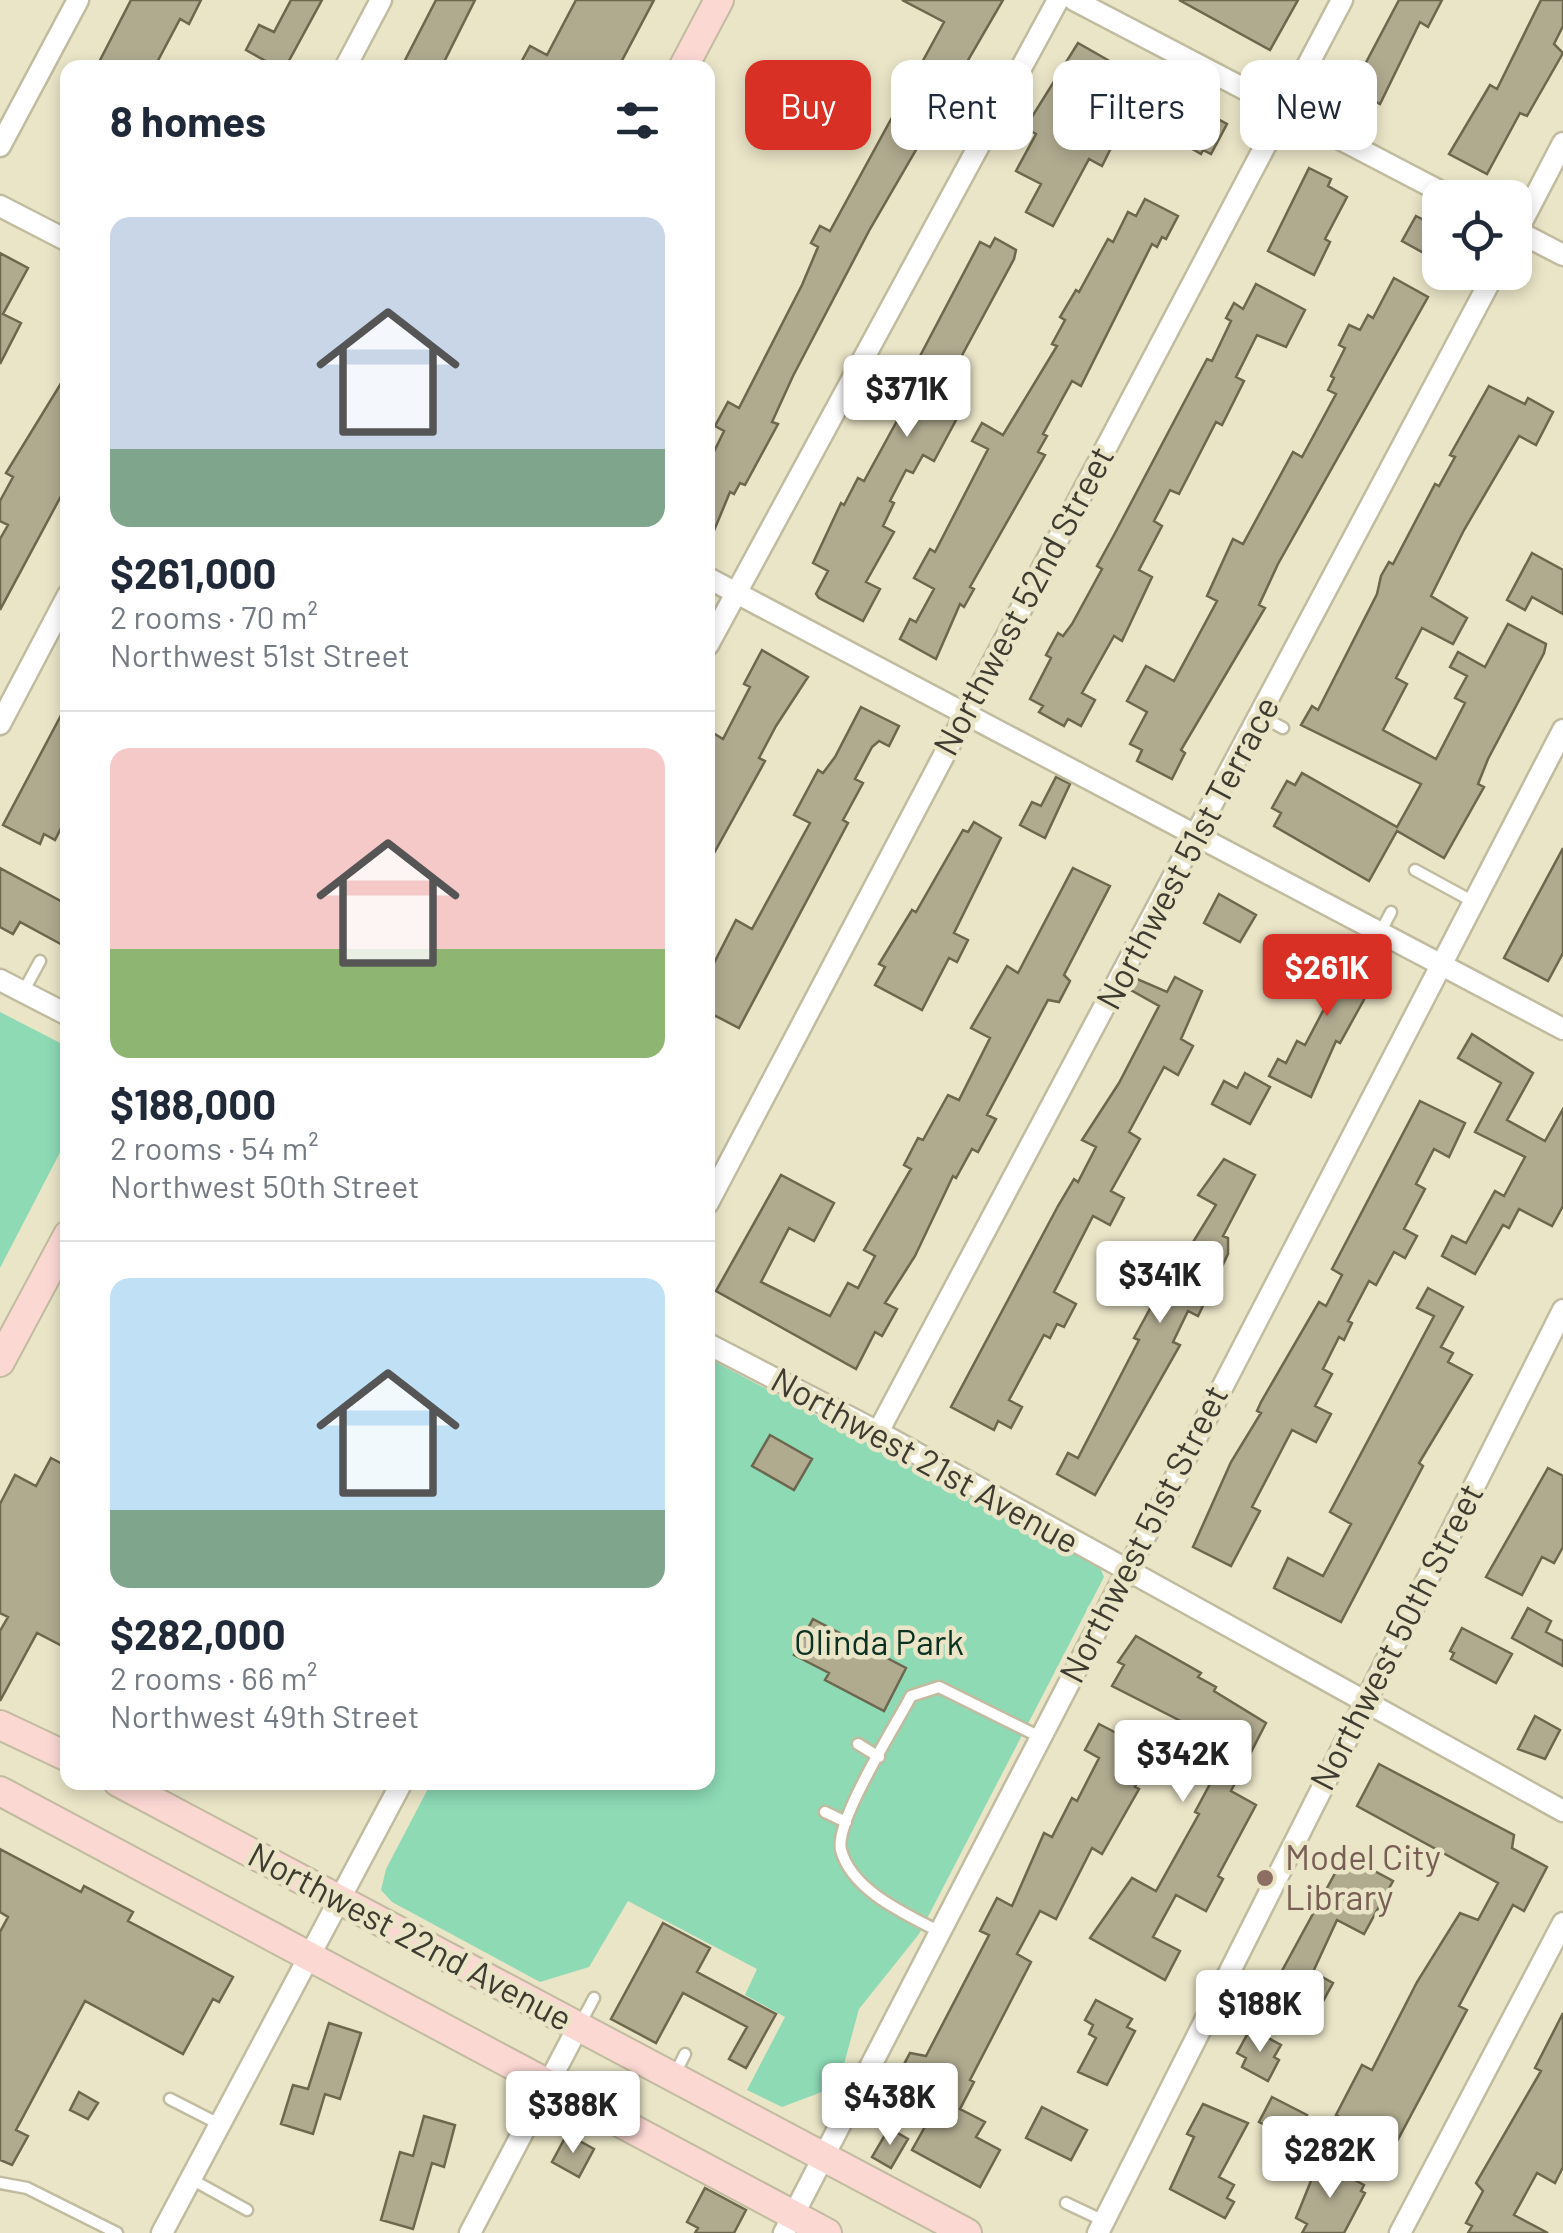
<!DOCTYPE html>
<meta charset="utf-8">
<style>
body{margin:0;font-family:Barlow,sans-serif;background:#f6f6f7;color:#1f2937;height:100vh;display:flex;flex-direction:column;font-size:38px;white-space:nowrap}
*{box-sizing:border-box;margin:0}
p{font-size:32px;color:#747a83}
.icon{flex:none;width:55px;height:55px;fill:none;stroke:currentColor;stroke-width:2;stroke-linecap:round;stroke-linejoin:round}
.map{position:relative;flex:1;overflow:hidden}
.drawer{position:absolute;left:60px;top:60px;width:655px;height:1730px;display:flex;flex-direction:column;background:#fff;border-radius:20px;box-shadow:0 5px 15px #0003}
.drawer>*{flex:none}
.banner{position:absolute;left:745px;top:60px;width:668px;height:90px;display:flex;gap:20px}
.fabs{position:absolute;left:1422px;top:180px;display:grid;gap:20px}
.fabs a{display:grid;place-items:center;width:110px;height:110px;border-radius:20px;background:#fff;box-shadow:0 5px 15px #0003;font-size:50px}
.price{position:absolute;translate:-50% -85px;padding:0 22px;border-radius:10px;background:#fff;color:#222;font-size:32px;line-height:65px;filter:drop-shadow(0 2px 5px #0008)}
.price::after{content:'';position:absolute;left:50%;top:60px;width:30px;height:22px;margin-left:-15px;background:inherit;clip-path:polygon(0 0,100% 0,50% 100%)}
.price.current{background:#d93025;color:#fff}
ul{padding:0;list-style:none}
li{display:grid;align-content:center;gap:20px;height:530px;padding:0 50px}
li+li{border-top:2px solid #e0e1e3}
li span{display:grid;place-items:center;height:310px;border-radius:20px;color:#555}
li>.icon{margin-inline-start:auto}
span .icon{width:180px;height:180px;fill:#fffc;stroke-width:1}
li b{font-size:42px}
h2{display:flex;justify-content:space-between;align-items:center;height:120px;padding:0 50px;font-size:42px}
.chip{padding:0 35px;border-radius:20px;background:#fff;box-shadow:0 5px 15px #0003;font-size:35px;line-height:90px}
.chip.current{background:#d93025;color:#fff}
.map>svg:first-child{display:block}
.green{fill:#8ddab5}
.building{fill:#b0ab8f;stroke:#6c674d;stroke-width:2.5}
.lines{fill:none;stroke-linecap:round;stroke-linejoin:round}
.service-casing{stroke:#c1bc9f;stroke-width:15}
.minor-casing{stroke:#c1bc9f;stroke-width:25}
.secondary-casing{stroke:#c1bc9f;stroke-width:32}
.service{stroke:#fff;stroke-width:10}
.minor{stroke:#fff;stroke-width:20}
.secondary{stroke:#fcd8d3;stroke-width:28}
.education-dot{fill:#8d6e63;stroke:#eae5c7;stroke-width:4}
.labels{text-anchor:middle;stroke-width:9;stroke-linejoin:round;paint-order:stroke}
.street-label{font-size:35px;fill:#3e3c30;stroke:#eae5c7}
.park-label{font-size:35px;fill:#0b3122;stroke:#eae5c7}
.education-label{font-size:35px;fill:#785e54;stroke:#eae5c7;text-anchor:start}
</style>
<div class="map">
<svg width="1563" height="2233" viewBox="0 0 1563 2233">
<rect width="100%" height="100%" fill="#eae5c7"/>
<path class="green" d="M 0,1012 L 68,1047 L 67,1139 L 0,1268 Z
M 708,1358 L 1099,1565 L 1104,1577 L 919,1934 L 859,2009 L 844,2064 L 827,2090 L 782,2107 L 747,2090 L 785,2017 L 745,1995 L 757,1969 L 628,1901 L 589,1967 L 540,1982 L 392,1902 L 381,1890 L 386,1869 L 431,1783 L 708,1782 Z"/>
<path class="building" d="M 131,0 L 201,0 L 189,24 L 180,19 L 154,68 L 96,68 Z
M 291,0 L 322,0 L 285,68 L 278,68 L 246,50 L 259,25 L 274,32 Z
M 436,0 L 475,0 L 441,68 L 401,68 Z
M 576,0 L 654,0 L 618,68 L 518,68 L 530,46 L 547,55 Z
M 902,0 L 1003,0 L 870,229 L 793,376 L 772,422 L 778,424 L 745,485 L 740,483 L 734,494 L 730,492 L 708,545 L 708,464 L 724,431 L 715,426 L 728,402 L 739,408 L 802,285 L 818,247 L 811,243 L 820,226 L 830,231 L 944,22 Z
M 1179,0 L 1298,0 L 1270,50 Z
M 1399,0 L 1442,0 L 1428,27 L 1420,22 L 1380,104 L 1352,89 Z
M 1541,0 L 1563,0 L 1563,26 L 1554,44 L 1563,53 L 1527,116 L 1520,113 L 1487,174 L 1449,154 L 1490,85 L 1497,89 Z
M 1078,43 L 1148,83 L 1135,108 L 1105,92 L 1099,95 L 1082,124 L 1088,128 L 1085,134 L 1112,146 L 1102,166 L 1089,159 L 1053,226 L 1026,212 L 1041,184 L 1016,171 L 1036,134 L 1025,128 Z
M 1183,100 L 1227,124 L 1211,154 L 1203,150 L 1201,154 L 1165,133 Z
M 1309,168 L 1331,179 L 1328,186 L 1347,197 L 1325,239 L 1330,242 L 1314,275 L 1268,251 Z
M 1145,199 L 1178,216 L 1166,239 L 1162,237 L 1157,247 L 1152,244 L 1081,386 L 1072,381 L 1043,434 L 1047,436 L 1038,452 L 1045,455 L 970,587 L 974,589 L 964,607 L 960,604 L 936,659 L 900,639 L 910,619 L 916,622 L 934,589 L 914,578 L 930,549 L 935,552 L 988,449 L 972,441 L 982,423 L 1003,435 L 1057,346 L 1052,344 L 1065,320 L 1060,317 L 1076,290 L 1079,292 L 1108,239 L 1113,242 L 1128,212 L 1136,216 Z
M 1416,216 L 1440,228 L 1440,262 L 1402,241 Z
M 995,238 L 1016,250 L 1014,259 L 946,385 L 956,391 L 944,414 L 956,420 L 934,461 L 923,455 L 913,473 L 906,470 L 890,501 L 894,503 L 883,526 L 894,532 L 866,582 L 880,589 L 863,621 L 819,598 L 816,594 L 828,571 L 813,563 L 841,503 L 844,505 L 858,478 L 864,481 L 898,419 L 927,363 L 919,358 L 980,242 L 990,247 Z
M 0,253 L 28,268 L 3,314 L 21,323 L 0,364 Z
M 1394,278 L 1428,297 L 1278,564 L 1259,605 L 1265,608 L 1181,750 L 1185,753 L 1172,779 L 1137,761 L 1142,750 L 1130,744 L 1147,712 L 1127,701 L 1146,666 L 1174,681 L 1217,601 L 1207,596 L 1233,539 L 1243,544 L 1293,452 L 1302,457 L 1336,394 L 1328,390 L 1334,378 L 1331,376 L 1345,348 L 1339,345 L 1349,325 L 1360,330 L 1368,315 L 1373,318 Z
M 1256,284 L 1305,310 L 1286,347 L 1257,335 L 1236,377 L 1244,381 L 1222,425 L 1216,422 L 1179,494 L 1170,490 L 1154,521 L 1162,526 L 1139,570 L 1152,577 L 1122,641 L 1114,636 L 1082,693 L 1095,700 L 1081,726 L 1068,719 L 1064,726 L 1039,712 L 1043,706 L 1030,699 L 1051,658 L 1046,655 L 1058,633 L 1063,636 L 1072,624 L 1102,569 L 1097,566 L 1114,535 L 1207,359 L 1212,361 L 1231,321 L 1226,318 L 1234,303 L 1243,309 Z
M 68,372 L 68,483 L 0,610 L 0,539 L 8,525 L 0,521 L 0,501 L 13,477 L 6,473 Z
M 1489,386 L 1525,404 L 1528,398 L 1553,412 L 1536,445 L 1519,436 L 1464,530 L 1431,596 L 1467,618 L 1453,644 L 1422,628 L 1396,678 L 1407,684 L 1383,730 L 1436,759 L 1465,703 L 1455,698 L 1467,676 L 1450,667 L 1458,652 L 1485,667 L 1508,624 L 1546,644 L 1544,653 L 1488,759 L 1478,784 L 1484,787 L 1444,858 L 1397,831 L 1369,881 L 1274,826 L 1281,813 L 1272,808 L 1287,781 L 1295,785 L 1302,773 L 1397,827 L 1421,784 L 1301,725 L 1312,706 L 1318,710 L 1377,594 L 1381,576 L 1389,562 L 1393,564 L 1435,484 L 1439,486 L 1455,457 L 1450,455 Z
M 1532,553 L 1563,570 L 1563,614 L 1532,597 L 1525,610 L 1507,600 Z
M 762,650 L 808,677 L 776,726 L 759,758 L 765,761 L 708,864 L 708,743 L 713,733 L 723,739 L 750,687 L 744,684 Z
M 68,702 L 68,831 L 61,828 L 55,840 L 44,834 L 40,844 L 3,825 Z
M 861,707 L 899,726 L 889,746 L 879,741 L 872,747 L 855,779 L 863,783 L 843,820 L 848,823 L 739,1028 L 708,1012 L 708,962 L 713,965 L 736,920 L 752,929 L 810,823 L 794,815 L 818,770 L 823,773 L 835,757 Z
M 1056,777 L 1070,784 L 1045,838 L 1020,825 L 1032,802 L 1041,806 Z
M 974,822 L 1001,838 L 954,933 L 968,940 L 957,962 L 949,958 L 922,1010 L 875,985 L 885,967 L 879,964 L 912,910 L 916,912 L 963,830 L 968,832 Z
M 1563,848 L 1563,953 L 1548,981 L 1504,958 Z
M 0,868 L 68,905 L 68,948 L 20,922 L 13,934 L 0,927 Z
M 1073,868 L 1110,886 L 1064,975 L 1070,981 L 1059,1002 L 1048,1000 L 987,1115 L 996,1119 L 978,1152 L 972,1149 L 956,1178 L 953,1176 L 915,1256 L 885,1303 L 897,1309 L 882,1336 L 875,1332 L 856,1369 L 716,1291 L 781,1175 L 834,1203 L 814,1241 L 789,1228 L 761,1282 L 830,1316 L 848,1283 L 858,1288 L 875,1256 L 864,1250 L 911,1169 L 904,1165 L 918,1138 L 923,1140 L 948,1095 L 959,1100 L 990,1038 L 971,1028 L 1007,966 L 1018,973 Z
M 1219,894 L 1256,915 L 1240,942 L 1204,923 Z
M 1344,946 L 1368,959 L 1362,970 L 1376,978 L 1340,1043 L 1336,1041 L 1311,1097 L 1269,1076 L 1278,1059 L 1286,1063 L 1297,1041 L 1305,1045 L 1333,992 L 1308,979 L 1323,950 L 1338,958 Z
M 1175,977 L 1202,991 L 1181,1039 L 1193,1046 L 1178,1075 L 1164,1067 L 1129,1132 L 1140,1139 L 1111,1191 L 1124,1198 L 1110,1225 L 1093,1216 L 1054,1292 L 1076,1304 L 1064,1327 L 1057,1324 L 1050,1338 L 1044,1335 L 1009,1400 L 1022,1407 L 1011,1428 L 998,1421 L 994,1430 L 951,1407 L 1058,1206 L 1074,1179 L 1078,1182 L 1096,1147 L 1082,1140 L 1119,1083 L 1159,1006 L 1129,989 L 1135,978 L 1167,992 Z
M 1472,1034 L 1533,1073 L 1507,1120 L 1545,1141 L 1563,1109 L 1563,1206 L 1552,1226 L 1519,1209 L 1509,1228 L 1503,1225 L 1475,1274 L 1442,1256 L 1452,1236 L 1466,1243 L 1495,1191 L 1504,1196 L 1525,1157 L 1475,1132 L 1501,1083 L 1458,1058 Z
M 1245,1073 L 1270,1087 L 1250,1124 L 1212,1104 L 1224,1081 L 1237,1088 Z
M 1420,1101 L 1465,1123 L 1449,1157 L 1434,1149 L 1416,1184 L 1425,1189 L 1404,1229 L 1417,1236 L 1405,1258 L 1394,1252 L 1376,1285 L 1369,1281 L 1348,1321 L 1352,1323 L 1344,1340 L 1339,1337 L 1323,1369 L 1332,1374 L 1315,1406 L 1331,1414 L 1316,1442 L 1292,1430 L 1252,1507 L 1260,1511 L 1231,1566 L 1193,1547 L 1231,1462 L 1261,1413 L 1257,1411 L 1261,1402 L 1319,1302 L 1326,1306 L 1342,1275 L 1332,1269 Z
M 1224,1159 L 1255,1175 L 1223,1236 L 1228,1238 L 1228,1254 L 1198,1316 L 1188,1311 L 1173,1342 L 1180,1345 L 1095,1495 L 1057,1474 L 1068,1453 L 1078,1458 L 1139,1340 L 1134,1338 L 1152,1305 L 1118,1286 L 1128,1266 L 1135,1270 L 1138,1264 L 1149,1270 L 1156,1257 L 1177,1268 L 1216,1205 L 1198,1195 Z
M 1428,1288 L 1463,1307 L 1441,1347 L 1453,1353 L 1448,1362 L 1472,1375 L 1419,1463 L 1423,1466 L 1341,1622 L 1274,1588 L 1288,1558 L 1323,1576 L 1351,1524 L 1330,1512 L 1434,1316 L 1417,1308 Z
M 770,1435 L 812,1459 L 794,1490 L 752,1466 Z
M 51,1458 L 68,1467 L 68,1649 L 37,1633 L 0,1701 L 0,1631 L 8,1617 L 0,1613 L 0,1504 L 15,1475 L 36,1486 Z
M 1548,1468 L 1563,1476 L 1563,1547 L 1554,1563 L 1542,1557 L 1522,1595 L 1486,1577 Z
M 1528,1608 L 1551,1621 L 1546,1632 L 1563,1641 L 1563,1666 L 1512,1638 Z
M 813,1619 L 906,1668 L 884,1711 L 825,1680 L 829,1673 L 794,1655 Z
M 1462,1628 L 1512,1654 L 1496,1683 L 1451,1659 L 1454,1653 L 1450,1651 Z
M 1136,1636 L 1201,1673 L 1198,1677 L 1216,1687 L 1214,1691 L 1266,1723 L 1231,1791 L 1256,1805 L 1218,1876 L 1223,1879 L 1206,1911 L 1176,1895 L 1153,1937 L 1180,1951 L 1165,1980 L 1090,1938 L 1132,1878 L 1156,1891 L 1199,1814 L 1195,1812 L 1225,1756 L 1212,1750 L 1216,1739 L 1112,1686 L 1124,1665 L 1118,1662 Z
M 1535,1716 L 1560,1730 L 1545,1759 L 1518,1749 Z
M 1099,1724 L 1153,1752 L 1135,1787 L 1139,1789 L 1102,1854 L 1092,1848 L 1056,1919 L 1040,1911 L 1017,1954 L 1031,1962 L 970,2080 L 974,2082 L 960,2109 L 985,2122 L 976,2137 L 1000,2150 L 980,2187 L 912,2150 L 942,2096 L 907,2077 L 910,2072 L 902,2068 L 910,2053 L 926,2056 L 989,1935 L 980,1931 L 997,1898 L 1012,1906 L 1044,1833 L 1052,1837 L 1072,1798 L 1077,1801 L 1099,1758 L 1085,1750 Z
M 1379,1764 L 1514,1835 L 1512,1848 L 1547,1867 L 1524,1911 L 1513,1905 L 1459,2006 L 1467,2010 L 1395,2145 L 1336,2115 L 1362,2065 L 1372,2070 L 1417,1982 L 1460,1913 L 1478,1920 L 1498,1883 L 1357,1806 Z
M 0,1849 L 81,1892 L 84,1886 L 133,1912 L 128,1921 L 233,1977 L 219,2002 L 213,1999 L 183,2054 L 85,2001 L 16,2130 L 28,2136 L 12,2165 L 0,2160 L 0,1932 L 8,1917 L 0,1912 Z
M 1345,1855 L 1393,1881 L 1364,1934 L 1337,1920 L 1313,1972 L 1333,1983 L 1316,2014 L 1271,1991 Z
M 663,1923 L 710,1948 L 697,1972 L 776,2014 L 746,2068 L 729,2059 L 747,2027 L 683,1993 L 656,2043 L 611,2019 Z
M 1096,2000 L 1132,2019 L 1127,2027 L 1135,2031 L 1107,2085 L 1078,2072 L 1096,2038 L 1089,2034 L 1093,2025 L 1085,2020 Z
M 1563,2013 L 1563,2167 L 1555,2183 L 1537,2173 L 1514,2215 L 1548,2233 L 1468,2233 L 1472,2226 L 1466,2223 L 1483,2191 L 1476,2183 L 1541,2071 L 1535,2068 Z
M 329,2023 L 361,2033 L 340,2099 L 325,2094 L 313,2134 L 281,2124 L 293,2085 L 308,2089 Z
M 1248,2033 L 1257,2038 L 1259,2033 L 1281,2045 L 1274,2057 L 1279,2060 L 1268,2081 L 1242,2067 L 1246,2058 L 1237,2053 Z
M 79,2092 L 98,2103 L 88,2119 L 70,2110 Z
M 1272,2097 L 1307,2115 L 1294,2140 L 1259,2122 Z
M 1203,2104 L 1248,2123 L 1219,2177 L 1234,2185 L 1227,2198 L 1234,2202 L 1225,2218 L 1170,2189 L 1194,2137 L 1187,2134 Z
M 1042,2107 L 1087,2130 L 1071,2160 L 1026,2138 Z
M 424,2116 L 455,2125 L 444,2167 L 432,2163 L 413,2229 L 381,2220 L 400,2152 L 413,2156 Z
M 889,2128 L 908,2139 L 891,2168 L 872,2157 Z
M 567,2134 L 594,2149 L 579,2177 L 552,2162 Z
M 1319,2161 L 1364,2185 L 1361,2191 L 1365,2193 L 1344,2233 L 1302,2233 L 1307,2224 L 1296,2218 Z
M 705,2188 L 746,2210 L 734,2233 L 695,2233 L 698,2228 L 687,2222 Z"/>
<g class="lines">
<defs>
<path id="service" d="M 1260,716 L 1283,728
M 1415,870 L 1472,901
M 1380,933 L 1391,912
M 23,992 L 40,961
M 858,1744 L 879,1757
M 825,1812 L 846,1822
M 940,1932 C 906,1914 852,1891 841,1850 C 834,1822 896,1725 911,1696 L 939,1687 L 1040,1737
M 579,2026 L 594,1998
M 674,2076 L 685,2054
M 170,2099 L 219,2124
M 191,2179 L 247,2210
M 0,2183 L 27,2188 L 117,2233
M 1066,2203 L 1104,2221"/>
<path id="minor" d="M 1074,0 L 1453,198
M 345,68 L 381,0
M 0,146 L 78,0
M 0,206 L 68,241
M 1515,230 L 1563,255
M 1515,235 L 1563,143
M 708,578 L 1563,1029
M 708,645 L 1058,0
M 0,724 L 68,595
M 0,980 L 68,1015
M 708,1203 L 1342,0
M 708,1344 L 878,1432 L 1563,1811
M 878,1432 L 1495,272
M 162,2233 L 402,1782
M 470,2233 L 578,2027
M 784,2233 L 1563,730
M 1098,2233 L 1563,1310
M 1400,2233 L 1563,1923"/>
<path id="secondary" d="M 683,68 L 719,0
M 0,1362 L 68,1235
M 0,1725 L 68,1757
M 118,1782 L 967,2233
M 0,1791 L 827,2233"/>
</defs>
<use href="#service" class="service-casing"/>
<use href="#minor" class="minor-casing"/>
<use href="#secondary" class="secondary-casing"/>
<use href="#service" class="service"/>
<use href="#minor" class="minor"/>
<use href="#secondary" class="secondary"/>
</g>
<circle class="education-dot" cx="1265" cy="1878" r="10"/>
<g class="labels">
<g class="street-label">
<text transform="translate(1024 601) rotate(-62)" y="12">Northwest 52nd Street</text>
<text transform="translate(1188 853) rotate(-62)" y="12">Northwest 51st Terrace</text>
<text transform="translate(925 1461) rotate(29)" y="12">Northwest 21st Avenue</text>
<text transform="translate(1144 1534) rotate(-63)" y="12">Northwest 51st Street</text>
<text transform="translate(1397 1637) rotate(-63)" y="12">Northwest 50th Street</text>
<text transform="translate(410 1937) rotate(28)" y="12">Northwest 22nd Avenue</text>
</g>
<g class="park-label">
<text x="879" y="1655">Olinda Park</text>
</g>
<g class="education-label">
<text x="1285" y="1870">Model City<tspan x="1285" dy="40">Library</tspan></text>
</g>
</g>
</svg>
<div class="fabs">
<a><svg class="icon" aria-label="locate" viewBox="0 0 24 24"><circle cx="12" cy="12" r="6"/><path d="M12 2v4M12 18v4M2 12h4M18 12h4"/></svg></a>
</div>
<b class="price" style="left:907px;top:440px">$371K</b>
<b class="price current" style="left:1327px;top:1019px">$261K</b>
<b class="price" style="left:1160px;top:1326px">$341K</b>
<b class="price" style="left:1183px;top:1805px">$342K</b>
<b class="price" style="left:1260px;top:2055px">$188K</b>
<b class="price" style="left:890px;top:2148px">$438K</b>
<b class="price" style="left:573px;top:2156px">$388K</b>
<b class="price" style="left:1330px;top:2201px">$282K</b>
<div class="banner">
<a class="chip current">Buy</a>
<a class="chip">Rent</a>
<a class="chip">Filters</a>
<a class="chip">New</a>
</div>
<section class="drawer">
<h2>8 homes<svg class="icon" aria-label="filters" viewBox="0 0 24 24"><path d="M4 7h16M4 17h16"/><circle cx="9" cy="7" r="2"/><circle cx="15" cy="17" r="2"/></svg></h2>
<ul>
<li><span style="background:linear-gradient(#c9d6e8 75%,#7fa58c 0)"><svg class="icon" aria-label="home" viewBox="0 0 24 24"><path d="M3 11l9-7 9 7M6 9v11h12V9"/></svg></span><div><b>$261,000</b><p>2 rooms · 70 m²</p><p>Northwest 51st Street</p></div></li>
<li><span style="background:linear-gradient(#f6c9c9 65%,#8fb573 0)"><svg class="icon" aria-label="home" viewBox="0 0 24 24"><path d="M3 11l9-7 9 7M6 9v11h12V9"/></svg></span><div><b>$188,000</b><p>2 rooms · 54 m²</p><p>Northwest 50th Street</p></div></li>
<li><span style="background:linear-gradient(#bfe0f5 75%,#7fa58c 0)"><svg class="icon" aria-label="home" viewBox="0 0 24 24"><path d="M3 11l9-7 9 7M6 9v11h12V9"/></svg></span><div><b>$282,000</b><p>2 rooms · 66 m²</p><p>Northwest 49th Street</p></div></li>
</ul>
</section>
</div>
